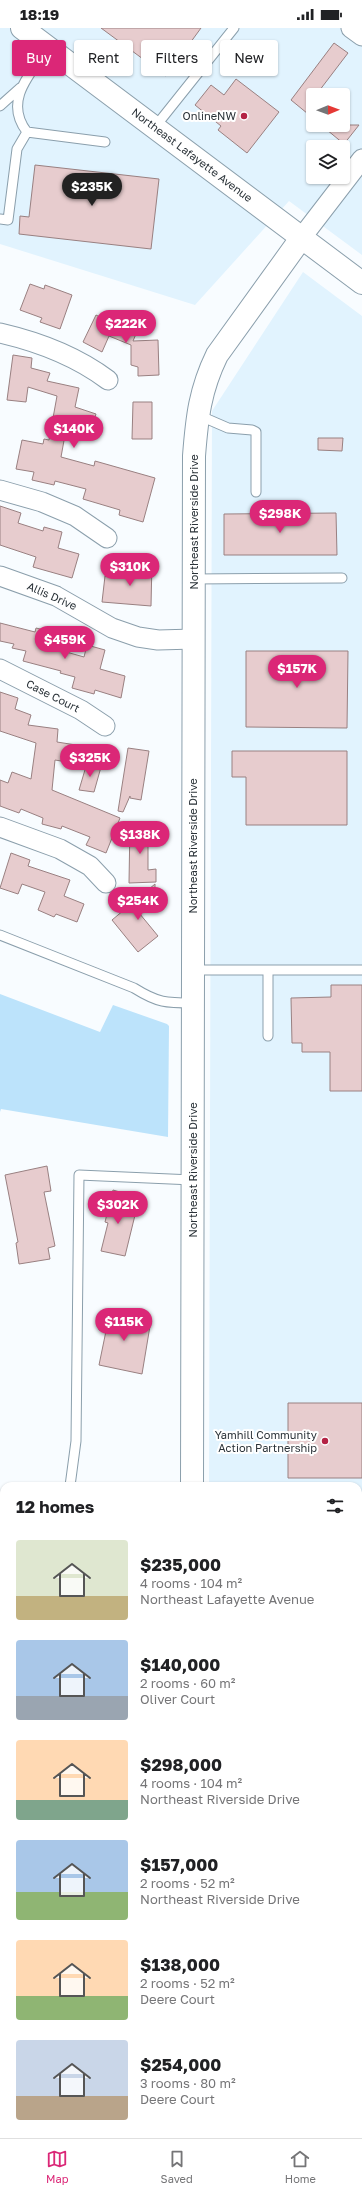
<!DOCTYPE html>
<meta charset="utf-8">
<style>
body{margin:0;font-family:"Golos Text",sans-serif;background:#f6f6f6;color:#202124;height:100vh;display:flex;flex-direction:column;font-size:15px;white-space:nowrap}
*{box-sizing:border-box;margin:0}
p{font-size:13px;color:#757577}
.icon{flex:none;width:22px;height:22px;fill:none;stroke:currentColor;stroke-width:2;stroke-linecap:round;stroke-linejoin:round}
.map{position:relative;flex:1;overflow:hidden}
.details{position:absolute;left:0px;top:1454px;width:362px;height:656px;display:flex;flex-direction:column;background:#fff;border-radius:12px 12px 0 0;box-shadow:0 1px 3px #0004}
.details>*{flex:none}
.guide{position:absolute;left:12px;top:12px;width:338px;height:36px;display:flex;gap:8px}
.needle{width:26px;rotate:89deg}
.buttons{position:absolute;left:306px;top:60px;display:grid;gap:8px}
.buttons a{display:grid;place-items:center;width:44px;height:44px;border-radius:4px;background:#fff;box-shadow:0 1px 3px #0004;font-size:20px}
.price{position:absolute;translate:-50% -34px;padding:0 9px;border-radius:14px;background:#db2777;color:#fff;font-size:13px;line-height:26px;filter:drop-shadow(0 1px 2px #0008)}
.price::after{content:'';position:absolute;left:50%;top:24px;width:12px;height:9px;margin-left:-6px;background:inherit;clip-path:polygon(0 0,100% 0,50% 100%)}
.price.current{background:#222;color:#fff}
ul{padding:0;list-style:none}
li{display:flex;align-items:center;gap:12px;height:100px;padding:0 16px}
li span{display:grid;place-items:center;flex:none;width:112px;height:80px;border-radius:4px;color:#555}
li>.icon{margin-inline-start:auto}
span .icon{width:48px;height:48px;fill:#fffc;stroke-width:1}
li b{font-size:17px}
h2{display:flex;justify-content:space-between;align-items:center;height:48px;padding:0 16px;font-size:17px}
.chip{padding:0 14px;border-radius:4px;background:#fff;box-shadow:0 1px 3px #0004;font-size:14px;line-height:36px}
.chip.current{background:#db2777;color:#fff}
.status{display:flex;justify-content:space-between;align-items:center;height:28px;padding:0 20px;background:#fff;direction:ltr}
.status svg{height:11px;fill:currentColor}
.tab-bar{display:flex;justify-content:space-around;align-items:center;height:56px;border-top:1px solid #e0e0e0;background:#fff;font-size:11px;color:#757577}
.tab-bar a{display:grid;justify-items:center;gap:2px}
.tab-bar .current{color:#db2777}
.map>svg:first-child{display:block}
.built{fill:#e1f3fe;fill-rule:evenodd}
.green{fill:#bce3fb}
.building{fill:#e7ccce;stroke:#998081}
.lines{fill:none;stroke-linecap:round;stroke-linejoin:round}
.lane-casing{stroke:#8b9fac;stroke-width:11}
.street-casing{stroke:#8b9fac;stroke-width:21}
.secondary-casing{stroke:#8b9fac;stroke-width:24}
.lane{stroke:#fff;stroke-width:9}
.street{stroke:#fff;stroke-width:19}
.secondary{stroke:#fff;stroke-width:22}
.poi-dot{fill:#b42244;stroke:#fff;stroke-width:1.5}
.labels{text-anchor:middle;stroke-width:4;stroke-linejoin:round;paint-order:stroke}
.poi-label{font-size:11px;fill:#2b3339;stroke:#fff;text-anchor:end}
.street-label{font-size:11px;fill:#2b3339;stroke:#fff}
</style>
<div class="status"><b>18:19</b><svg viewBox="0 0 49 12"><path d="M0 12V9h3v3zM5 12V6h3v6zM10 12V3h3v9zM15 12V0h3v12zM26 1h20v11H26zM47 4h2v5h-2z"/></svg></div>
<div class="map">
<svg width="362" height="2110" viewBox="0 0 362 2110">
<rect width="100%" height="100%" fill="#f8fcff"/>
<path class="built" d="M 0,0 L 362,0 L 362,227 L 289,173 L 195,277 L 0,216 ZM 313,67 L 343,67 L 343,97 L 313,97 ZM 313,119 L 343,119 L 343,149 L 313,149 Z
M 303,244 L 362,288 L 362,2110 L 254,2110 L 253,2106 L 358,2106 L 358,1458 L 209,1458 L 212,383 Z"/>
<path class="green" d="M 0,966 L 100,1004 L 113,977 L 167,996 L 169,998 L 168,1109 L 1,1081 L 0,1084 Z
M 0,1866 L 4,1866 L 4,2106 L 226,2106 L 226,2110 L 0,2110 Z"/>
<path class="building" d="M 101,0 L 201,0 L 166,48 Z
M 334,15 L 348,25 L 316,67 L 313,67 L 313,90 L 291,72 Z
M 236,51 L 279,84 L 247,125 L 218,102 L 221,98 L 195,77 L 211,57 L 224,67 Z
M 321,97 L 359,97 L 344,116 Z
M 35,137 L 159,151 L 151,221 L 19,206 L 20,188 L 29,189 Z
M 30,256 L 44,261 L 45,257 L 72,267 L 60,301 L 40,294 L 42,290 L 20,282 Z
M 96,287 L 122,300 L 125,293 L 139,299 L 133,313 L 158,312 L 159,347 L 138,348 L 138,339 L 131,337 L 131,317 L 109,308 L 102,324 L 83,314 Z
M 13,327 L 32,330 L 31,340 L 50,345 L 47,353 L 79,360 L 75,379 L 96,386 L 90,404 L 67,396 L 61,429 L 94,438 L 95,433 L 155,450 L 143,494 L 119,487 L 120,482 L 83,471 L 86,461 L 55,453 L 54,457 L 32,452 L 34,444 L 16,441 L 22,412 L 43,416 L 44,411 L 49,412 L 57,368 L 28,359 L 26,374 L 7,372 Z
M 133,374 L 152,374 L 152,411 L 132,411 Z
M 318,410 L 343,410 L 342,423 L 318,422 Z
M 0,478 L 21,485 L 18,495 L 43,503 L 44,499 L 62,504 L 58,520 L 79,526 L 72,550 L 33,539 L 36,529 L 0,517 Z
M 336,485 L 337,527 L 224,527 L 224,486 Z
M 139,533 L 152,533 L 151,578 L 102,574 L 105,548 L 131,550 L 131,544 L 139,545 Z
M 0,595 L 35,604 L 36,600 L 56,605 L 52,620 L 84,629 L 87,617 L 105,622 L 100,641 L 125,648 L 121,670 L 95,662 L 94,666 L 72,660 L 75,649 L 60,645 L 61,643 L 23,633 L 26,623 L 12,620 L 14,616 L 0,613 Z
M 246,623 L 348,623 L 347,700 L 246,699 Z
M 0,664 L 18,670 L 15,681 L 31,687 L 28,697 L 58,701 L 57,714 L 76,717 L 73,735 L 55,732 L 52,762 L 120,790 L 106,825 L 86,817 L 90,809 L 62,798 L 61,801 L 42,796 L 43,790 L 21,781 L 19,785 L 0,778 L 0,752 L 8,755 L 12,744 L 31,751 L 36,715 L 0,703 Z
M 128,720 L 149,723 L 141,772 L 130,770 L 130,768 L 123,784 L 118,783 Z
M 232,723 L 347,723 L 347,797 L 246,797 L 246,749 L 232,749 Z
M 87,735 L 101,739 L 94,764 L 79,762 Z
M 130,794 L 148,794 L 148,842 L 156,841 L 156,854 L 129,855 Z
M 11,825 L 30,832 L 28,838 L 70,852 L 64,868 L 84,876 L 77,894 L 56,886 L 54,889 L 38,882 L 45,864 L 22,856 L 18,866 L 0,860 Z
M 155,856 L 155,880 L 135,880 L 158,908 L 138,924 L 112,892 Z
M 331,957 L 362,957 L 362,1063 L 330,1063 L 330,1024 L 302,1024 L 302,1015 L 292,1015 L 291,970 L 331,969 Z
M 47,1138 L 51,1163 L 44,1164 L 55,1218 L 48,1220 L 50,1231 L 19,1236 L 16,1215 L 18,1214 L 5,1147 Z
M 113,1162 L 130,1167 L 127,1180 L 136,1183 L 125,1228 L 101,1223 L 108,1195 L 105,1194 Z
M 103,1282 L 151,1292 L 142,1346 L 99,1337 L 106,1303 L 99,1302 Z
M 288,1375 L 362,1375 L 362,1450 L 288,1450 Z"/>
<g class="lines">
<defs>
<path id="lane" d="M 48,20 C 30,46 3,73 27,104 L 105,114
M 0,78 L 20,60
M 155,99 L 234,0
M 0,191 L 8,192 L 17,121 L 27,104
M 198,387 L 228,400 L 252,402 L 256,404 L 256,464
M 194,551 L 342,550
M 0,907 L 134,960 C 158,975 166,975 193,975
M 193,942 L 362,942
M 268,1008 L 268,942
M 70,1458 L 76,1413 L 79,1147 L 193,1152
M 358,1529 L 362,1529
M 358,1874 L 362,1874
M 304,2106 L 305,2110"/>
<path id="street" d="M 351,0 L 362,8
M 302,209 L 362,131
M 0,305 C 39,314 76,328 108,352
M 0,462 L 42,474 L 75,488 L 107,510
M 0,548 L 56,568 L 112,600 L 138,609 L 158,612 L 194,611
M 0,641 L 81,682 L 105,698
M 0,799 L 60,821 L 90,838 L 106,855
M 0,1835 L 4,1835"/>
<path id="secondary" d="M 22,0 L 362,255
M 192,1458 L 194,428 C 197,389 200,362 217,327 L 302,209
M 237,2106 L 238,2110"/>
</defs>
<use href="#lane" class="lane-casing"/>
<use href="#street" class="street-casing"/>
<use href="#secondary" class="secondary-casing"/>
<use href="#lane" class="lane"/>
<use href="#street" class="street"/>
<use href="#secondary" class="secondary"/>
</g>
<g class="poi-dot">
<circle cx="244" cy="88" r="4"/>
<circle cx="325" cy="1413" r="4"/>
</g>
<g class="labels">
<g class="poi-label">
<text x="236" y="92">OnlineNW</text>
<text x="317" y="1411">Yamhill Community<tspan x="317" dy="13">Action Partnership</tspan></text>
</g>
<g class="street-label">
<text transform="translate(192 127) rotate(37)" y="4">Northeast Lafayette Avenue</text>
<text transform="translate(194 494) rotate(-90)" y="4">Northeast Riverside Drive</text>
<text transform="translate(52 568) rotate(24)" y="4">Allis Drive</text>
<text transform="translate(53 668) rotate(27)" y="4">Case Court</text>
<text transform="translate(193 818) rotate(-90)" y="4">Northeast Riverside Drive</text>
<text transform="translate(193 1142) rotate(-90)" y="4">Northeast Riverside Drive</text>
</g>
</g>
</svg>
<div class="buttons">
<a><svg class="needle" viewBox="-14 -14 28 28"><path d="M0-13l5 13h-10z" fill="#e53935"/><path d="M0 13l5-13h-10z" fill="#757577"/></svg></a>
<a><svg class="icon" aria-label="layers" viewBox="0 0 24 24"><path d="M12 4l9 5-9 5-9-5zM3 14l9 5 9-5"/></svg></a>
</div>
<b class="price current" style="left:92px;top:179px">$235K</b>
<b class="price" style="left:126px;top:316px">$222K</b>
<b class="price" style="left:74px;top:421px">$140K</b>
<b class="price" style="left:280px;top:506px">$298K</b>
<b class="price" style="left:130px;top:559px">$310K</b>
<b class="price" style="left:65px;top:632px">$459K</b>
<b class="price" style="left:297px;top:661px">$157K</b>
<b class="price" style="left:90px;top:750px">$325K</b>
<b class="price" style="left:140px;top:827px">$138K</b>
<b class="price" style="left:138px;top:893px">$254K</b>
<b class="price" style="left:118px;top:1197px">$302K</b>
<b class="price" style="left:124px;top:1314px">$115K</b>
<div class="guide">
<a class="chip current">Buy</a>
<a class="chip">Rent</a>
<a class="chip">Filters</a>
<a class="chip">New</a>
</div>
<section class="details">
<h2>12 homes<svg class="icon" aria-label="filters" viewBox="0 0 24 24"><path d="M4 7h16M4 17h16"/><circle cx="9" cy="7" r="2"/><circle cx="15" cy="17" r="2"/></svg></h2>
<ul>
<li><span style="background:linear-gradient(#dfe7d0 70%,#c2b280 0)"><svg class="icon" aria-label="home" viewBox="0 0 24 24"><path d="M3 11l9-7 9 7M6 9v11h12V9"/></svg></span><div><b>$235,000</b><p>4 rooms · 104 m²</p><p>Northeast Lafayette Avenue</p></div></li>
<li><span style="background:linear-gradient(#a9c7e8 70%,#9aa5b1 0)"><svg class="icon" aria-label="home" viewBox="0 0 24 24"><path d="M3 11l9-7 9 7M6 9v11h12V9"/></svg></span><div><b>$140,000</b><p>2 rooms · 60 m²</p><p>Oliver Court</p></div></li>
<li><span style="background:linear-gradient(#ffd9b3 75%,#7fa58c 0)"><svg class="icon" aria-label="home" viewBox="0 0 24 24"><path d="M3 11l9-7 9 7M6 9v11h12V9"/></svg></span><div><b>$298,000</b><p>4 rooms · 104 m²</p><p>Northeast Riverside Drive</p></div></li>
<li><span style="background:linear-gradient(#a9c7e8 65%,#8fb573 0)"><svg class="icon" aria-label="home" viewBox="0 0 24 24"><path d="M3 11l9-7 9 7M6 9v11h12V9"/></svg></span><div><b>$157,000</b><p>2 rooms · 52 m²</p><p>Northeast Riverside Drive</p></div></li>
<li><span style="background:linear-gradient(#ffd9b3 70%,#8fb573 0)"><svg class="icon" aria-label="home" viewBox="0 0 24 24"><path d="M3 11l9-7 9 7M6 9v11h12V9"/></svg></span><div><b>$138,000</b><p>2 rooms · 52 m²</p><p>Deere Court</p></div></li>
<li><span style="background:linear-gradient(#c9d6e8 70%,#b9a48a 0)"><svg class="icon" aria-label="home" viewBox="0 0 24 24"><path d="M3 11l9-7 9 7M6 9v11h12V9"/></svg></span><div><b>$254,000</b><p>3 rooms · 80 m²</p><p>Deere Court</p></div></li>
</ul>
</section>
</div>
<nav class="tab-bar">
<a class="current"><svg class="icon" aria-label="map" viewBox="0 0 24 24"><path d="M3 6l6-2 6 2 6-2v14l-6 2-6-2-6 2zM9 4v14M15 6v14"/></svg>Map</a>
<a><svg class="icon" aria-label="saved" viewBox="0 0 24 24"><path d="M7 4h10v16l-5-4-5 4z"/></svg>Saved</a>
<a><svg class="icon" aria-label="home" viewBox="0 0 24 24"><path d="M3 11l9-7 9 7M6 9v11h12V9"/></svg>Home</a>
</nav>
